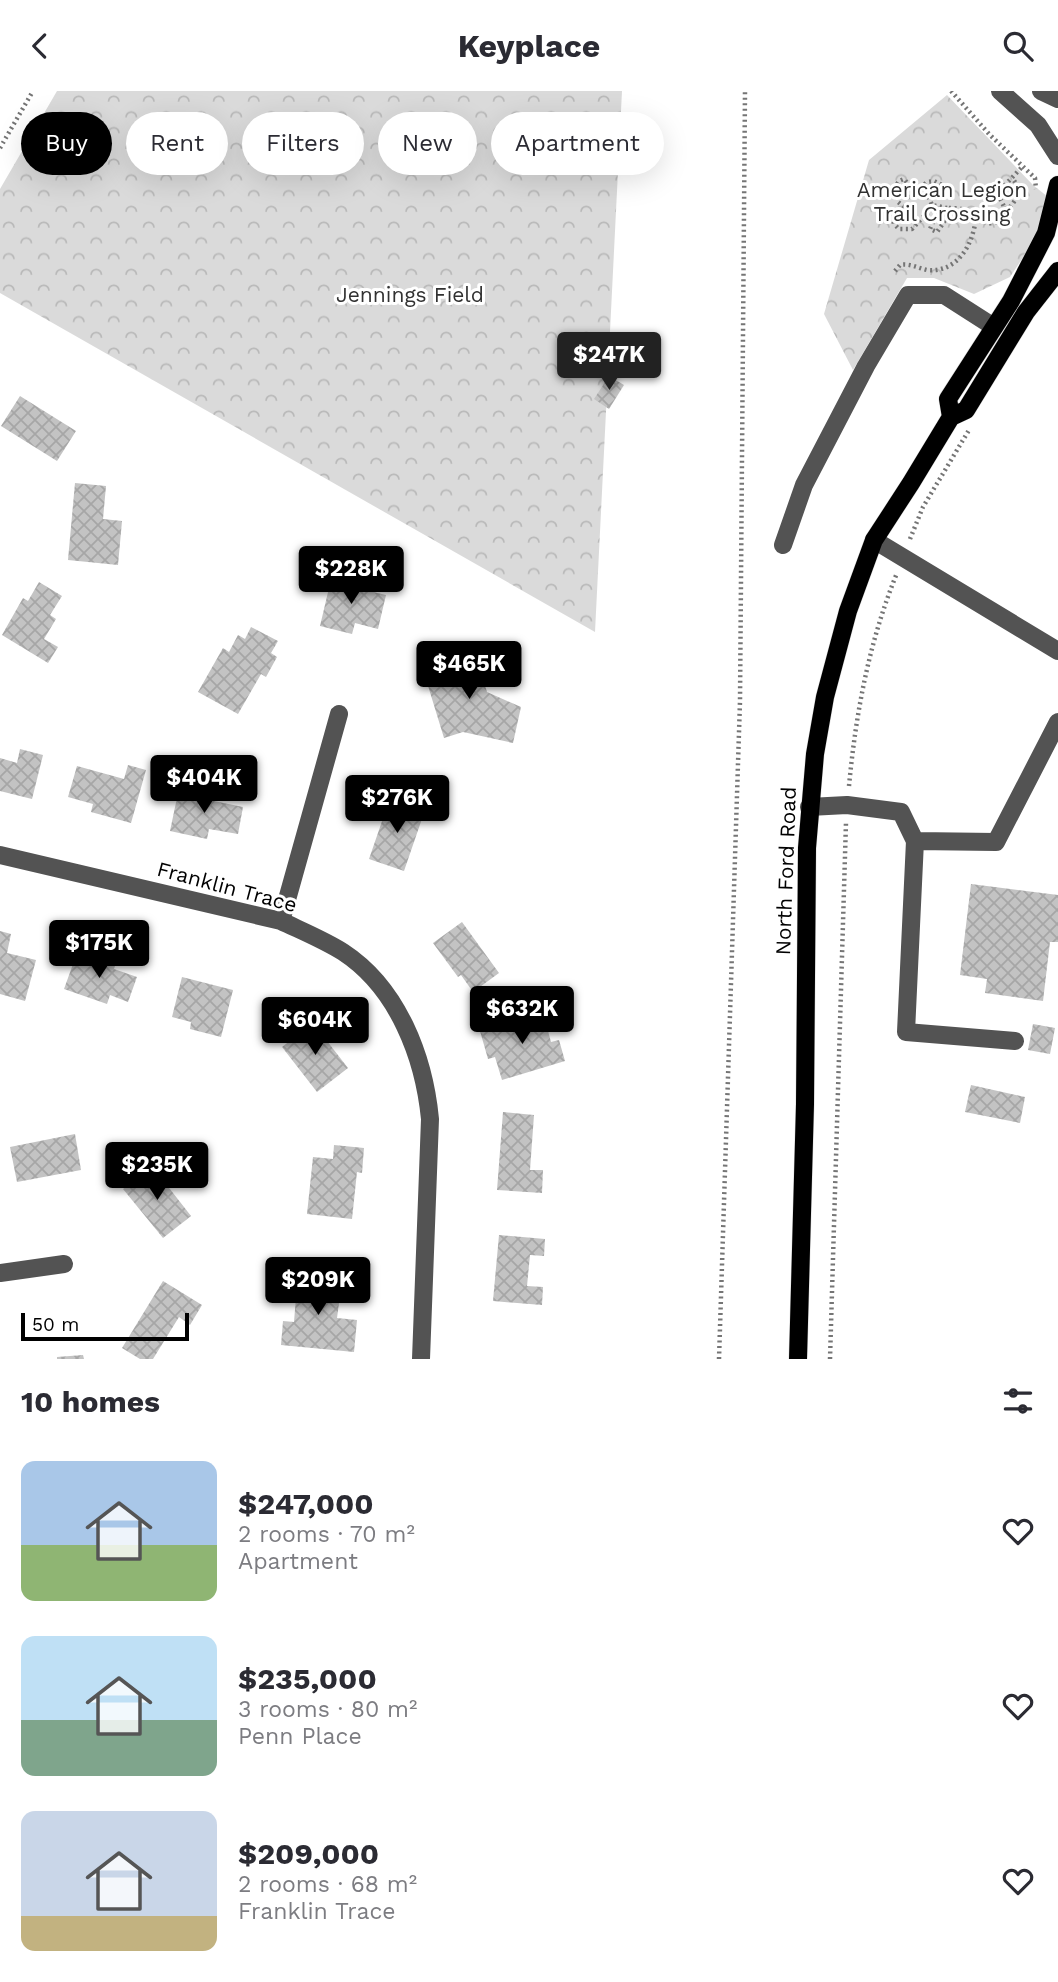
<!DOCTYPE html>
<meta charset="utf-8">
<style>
body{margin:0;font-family:"Work Sans",sans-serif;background:#f7f7f7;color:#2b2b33;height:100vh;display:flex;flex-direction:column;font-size:26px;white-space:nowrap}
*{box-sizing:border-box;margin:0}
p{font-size:23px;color:#7c7c81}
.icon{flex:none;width:38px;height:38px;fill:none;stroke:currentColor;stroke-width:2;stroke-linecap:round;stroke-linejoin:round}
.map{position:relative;height:1268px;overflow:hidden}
.details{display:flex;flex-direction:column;background:#fff;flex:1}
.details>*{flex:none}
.banner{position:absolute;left:21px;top:21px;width:700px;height:63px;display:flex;gap:14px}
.scale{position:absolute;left:21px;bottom:18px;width:168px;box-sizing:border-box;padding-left:7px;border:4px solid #000;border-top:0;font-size:19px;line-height:24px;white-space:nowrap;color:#000;-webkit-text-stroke:5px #fff;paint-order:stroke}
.price{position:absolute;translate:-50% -60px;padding:0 16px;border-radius:7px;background:#000;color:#fff;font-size:23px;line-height:46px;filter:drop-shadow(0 2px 4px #0008)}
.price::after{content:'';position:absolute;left:50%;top:42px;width:21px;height:16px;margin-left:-10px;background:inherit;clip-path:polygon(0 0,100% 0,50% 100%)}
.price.active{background:#222;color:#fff}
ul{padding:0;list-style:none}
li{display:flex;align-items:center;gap:21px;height:175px;padding:0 21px}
li span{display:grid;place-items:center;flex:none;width:196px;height:140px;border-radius:14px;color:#555}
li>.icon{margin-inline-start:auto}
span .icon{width:84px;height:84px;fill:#fffc;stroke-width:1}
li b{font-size:30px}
h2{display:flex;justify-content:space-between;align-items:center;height:84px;padding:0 21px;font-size:30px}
.pill{padding:0 24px;border-radius:32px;background:#fff;box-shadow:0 7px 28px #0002;font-size:24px;line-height:63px}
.pill.active{background:#000;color:#fff}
header{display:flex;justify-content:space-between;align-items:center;height:91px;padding:0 21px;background:#fff;font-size:32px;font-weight:700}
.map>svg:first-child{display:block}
.park{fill:url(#park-crowns)}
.building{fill:url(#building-cross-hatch)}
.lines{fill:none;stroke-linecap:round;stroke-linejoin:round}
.major-casing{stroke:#dbdbdb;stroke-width:19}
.path{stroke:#757575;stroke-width:4.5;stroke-dasharray:2 3.5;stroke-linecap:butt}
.minor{stroke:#535353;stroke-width:18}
.major{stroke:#000;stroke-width:18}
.labels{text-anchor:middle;stroke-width:6;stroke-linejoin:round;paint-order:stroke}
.park-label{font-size:21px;fill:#313131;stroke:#fff}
.street-label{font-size:21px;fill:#000;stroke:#fff}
</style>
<header><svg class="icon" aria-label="back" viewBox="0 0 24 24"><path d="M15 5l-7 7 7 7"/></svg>Keyplace<svg class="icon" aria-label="search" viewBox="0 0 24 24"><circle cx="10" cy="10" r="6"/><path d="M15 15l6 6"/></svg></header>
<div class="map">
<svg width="1058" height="1268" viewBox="0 0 1058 1268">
<defs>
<pattern id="park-crowns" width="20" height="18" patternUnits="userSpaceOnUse" patternTransform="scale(1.75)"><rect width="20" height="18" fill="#dadada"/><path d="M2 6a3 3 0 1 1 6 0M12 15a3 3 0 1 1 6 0" fill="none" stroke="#b9b9b9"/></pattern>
<pattern id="building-cross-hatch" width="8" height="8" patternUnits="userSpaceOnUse" patternTransform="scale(1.75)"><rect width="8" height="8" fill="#c3c3c3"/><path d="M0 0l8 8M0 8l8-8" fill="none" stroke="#a6a6a6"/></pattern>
</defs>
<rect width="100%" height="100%" fill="#fff"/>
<path class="park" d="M 57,0 L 622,0 L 595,541 L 0,202 L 0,98 Z
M 947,4 L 1033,94 L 1058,114 L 1010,186 L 974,203 L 934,187 L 907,187 L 853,279 L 824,223 L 869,69 Z"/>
<path class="building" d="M 609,285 L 624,294 L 609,318 L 594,308 Z
M 20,305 L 76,340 L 57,370 L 1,335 Z
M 75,392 L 106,395 L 103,428 L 122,430 L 118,474 L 68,469 Z
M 333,480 L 351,484 L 348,495 L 386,504 L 378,538 L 355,532 L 352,543 L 320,535 Z
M 39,491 L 62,505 L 50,524 L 56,528 L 44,548 L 58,556 L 48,572 L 2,544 L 23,507 L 28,510 Z
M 251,536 L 278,550 L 271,562 L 277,566 L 266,586 L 261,583 L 238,623 L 198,601 L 223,557 L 229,561 L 238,544 L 245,548 Z
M 461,563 L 476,566 L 487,601 L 521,616 L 513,652 L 463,641 L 444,647 L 425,585 L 428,573 Z
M 20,658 L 43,664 L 32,708 L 0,700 L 0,667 L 17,672 Z
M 128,674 L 146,679 L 131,732 L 91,721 L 93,713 L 68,706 L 77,675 L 124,688 Z
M 193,693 L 206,696 L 204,708 L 243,716 L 238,743 L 209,738 L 207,748 L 170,740 L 178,702 L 190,704 Z
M 390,707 L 425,719 L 404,780 L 369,768 Z
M 971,793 L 1058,804 L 1058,851 L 1050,851 L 1043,910 L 985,902 L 987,888 L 960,884 Z
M 462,831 L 499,882 L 473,901 L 461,884 L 458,886 L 433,852 Z
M 0,840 L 11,843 L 7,862 L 36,869 L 25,910 L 0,903 Z
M 77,862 L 115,875 L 114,878 L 137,886 L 128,911 L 110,904 L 107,913 L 64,898 Z
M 182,886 L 233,899 L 221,946 L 190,938 L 191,931 L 172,926 Z
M 543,922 L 551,951 L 559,949 L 565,970 L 502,989 L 495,966 L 488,968 L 480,940 Z
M 313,932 L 348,977 L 317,1001 L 282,956 Z
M 1033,933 L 1055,937 L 1050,963 L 1028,959 Z
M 971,994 L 1025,1006 L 1020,1032 L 965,1021 Z
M 503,1021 L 534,1024 L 530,1079 L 543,1079 L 542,1102 L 497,1099 Z
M 75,1043 L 81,1079 L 17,1091 L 10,1056 Z
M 334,1054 L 364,1057 L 362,1082 L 357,1081 L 352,1128 L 307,1123 L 313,1066 L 333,1068 Z
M 152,1075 L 191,1125 L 163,1147 L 123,1098 Z
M 499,1144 L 545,1148 L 544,1165 L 530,1164 L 527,1195 L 543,1196 L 542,1214 L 493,1210 Z
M 298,1181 L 334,1184 L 331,1211 L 339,1212 L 337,1227 L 357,1229 L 354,1261 L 281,1254 L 283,1230 L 294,1231 Z
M 163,1190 L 202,1214 L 190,1234 L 179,1226 L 153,1268 L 140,1268 L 122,1257 Z
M 83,1264 L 84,1268 L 57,1268 L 57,1266 Z"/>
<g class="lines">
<defs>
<path id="major" d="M 951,326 L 948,308 L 1011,210 L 1046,142 L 1058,94
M 798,1268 L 805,1013 L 807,757 L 815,663 L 825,606 L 848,520 L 874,449 L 911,392 L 951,326 L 966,319 L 1026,221 L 1058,180"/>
</defs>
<use href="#major" class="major-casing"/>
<path class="path" d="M 951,0 L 990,44 L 1035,87 L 1036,98
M 0,57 L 33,0
M 947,117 L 932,114 L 928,105 L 929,101 L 932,99 L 940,106 L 945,103 L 944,95 L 934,90 L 927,91 L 911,106 L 905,106 L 904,101 L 909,94 L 904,88 L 899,90 L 894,98 L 898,111 L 909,120 L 910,127 L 908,130 L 900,125 L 893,128 L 894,133 L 899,138 L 912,138 L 923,126 L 931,124 L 934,129 L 930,138 L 937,141 L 944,131 L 947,117 C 954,117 963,117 969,121 C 986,131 992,141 1006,120 L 1000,107 L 1004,95 L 1023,75
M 1006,120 C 1017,109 1023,100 1012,87
M 895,180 L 900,174 C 909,172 918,177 927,179 C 958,182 973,153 976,127
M 910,448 L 923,416 L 969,339
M 849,695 C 856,621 869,551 897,482
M 719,1268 L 740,610 L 745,0
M 830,1268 L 846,731"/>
<path class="minor" d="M 1000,0 L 1038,34 L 1058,65
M 1041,0 L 1058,8
M 874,449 L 1058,560
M 783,454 L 804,394 L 866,275 L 908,204 L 944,204 L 994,236
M 809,716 L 847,714 L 901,721 L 915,750
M 0,764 L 281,830 C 302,840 324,849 343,861 C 398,897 424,966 430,1028 L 421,1268
M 281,830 L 339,623
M 1015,950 L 906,941 L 915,750 L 996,751 L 1058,631
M 0,1182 L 64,1173"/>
<use href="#major" class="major"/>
</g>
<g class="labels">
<g class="park-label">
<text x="942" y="106">American Legion<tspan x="942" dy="24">Trail Crossing</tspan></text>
<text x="410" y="211">Jennings Field</text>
</g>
<g class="street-label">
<text transform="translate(786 780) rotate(-88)" y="7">North Ford Road</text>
<text transform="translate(227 796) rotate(15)" y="7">Franklin Trace</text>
</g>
</g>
</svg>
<div class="scale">50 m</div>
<b class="price active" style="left:609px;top:301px">$247K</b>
<b class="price" style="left:351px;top:515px">$228K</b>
<b class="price" style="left:469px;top:610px">$465K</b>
<b class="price" style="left:204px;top:724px">$404K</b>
<b class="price" style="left:397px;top:744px">$276K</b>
<b class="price" style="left:99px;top:889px">$175K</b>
<b class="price" style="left:522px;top:955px">$632K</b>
<b class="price" style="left:315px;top:966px">$604K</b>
<b class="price" style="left:157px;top:1111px">$235K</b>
<b class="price" style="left:318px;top:1226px">$209K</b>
<div class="banner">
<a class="pill active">Buy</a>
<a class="pill">Rent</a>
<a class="pill">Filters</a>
<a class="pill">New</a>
<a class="pill">Apartment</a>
</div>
</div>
<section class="details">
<h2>10 homes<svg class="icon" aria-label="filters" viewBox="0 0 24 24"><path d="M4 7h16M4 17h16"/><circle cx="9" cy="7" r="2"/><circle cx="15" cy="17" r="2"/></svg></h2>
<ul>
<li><span style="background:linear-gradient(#a9c7e8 60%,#8fb573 0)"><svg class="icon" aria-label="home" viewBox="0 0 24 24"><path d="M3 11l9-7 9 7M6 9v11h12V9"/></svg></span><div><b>$247,000</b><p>2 rooms · 70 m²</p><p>Apartment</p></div><svg class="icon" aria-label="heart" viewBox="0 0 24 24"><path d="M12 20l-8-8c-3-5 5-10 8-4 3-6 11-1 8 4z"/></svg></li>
<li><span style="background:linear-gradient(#bfe0f5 60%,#7fa58c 0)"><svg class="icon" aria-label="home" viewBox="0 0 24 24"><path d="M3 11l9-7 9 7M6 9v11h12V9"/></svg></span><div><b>$235,000</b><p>3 rooms · 80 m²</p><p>Penn Place</p></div><svg class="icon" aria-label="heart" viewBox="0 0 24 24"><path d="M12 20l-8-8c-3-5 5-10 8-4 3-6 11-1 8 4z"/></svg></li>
<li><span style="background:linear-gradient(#c9d6e8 75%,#c2b280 0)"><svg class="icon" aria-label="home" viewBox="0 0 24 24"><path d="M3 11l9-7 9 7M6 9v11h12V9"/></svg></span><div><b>$209,000</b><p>2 rooms · 68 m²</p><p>Franklin Trace</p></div><svg class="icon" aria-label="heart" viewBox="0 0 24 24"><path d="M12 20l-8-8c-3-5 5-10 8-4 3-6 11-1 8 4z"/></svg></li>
</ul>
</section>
